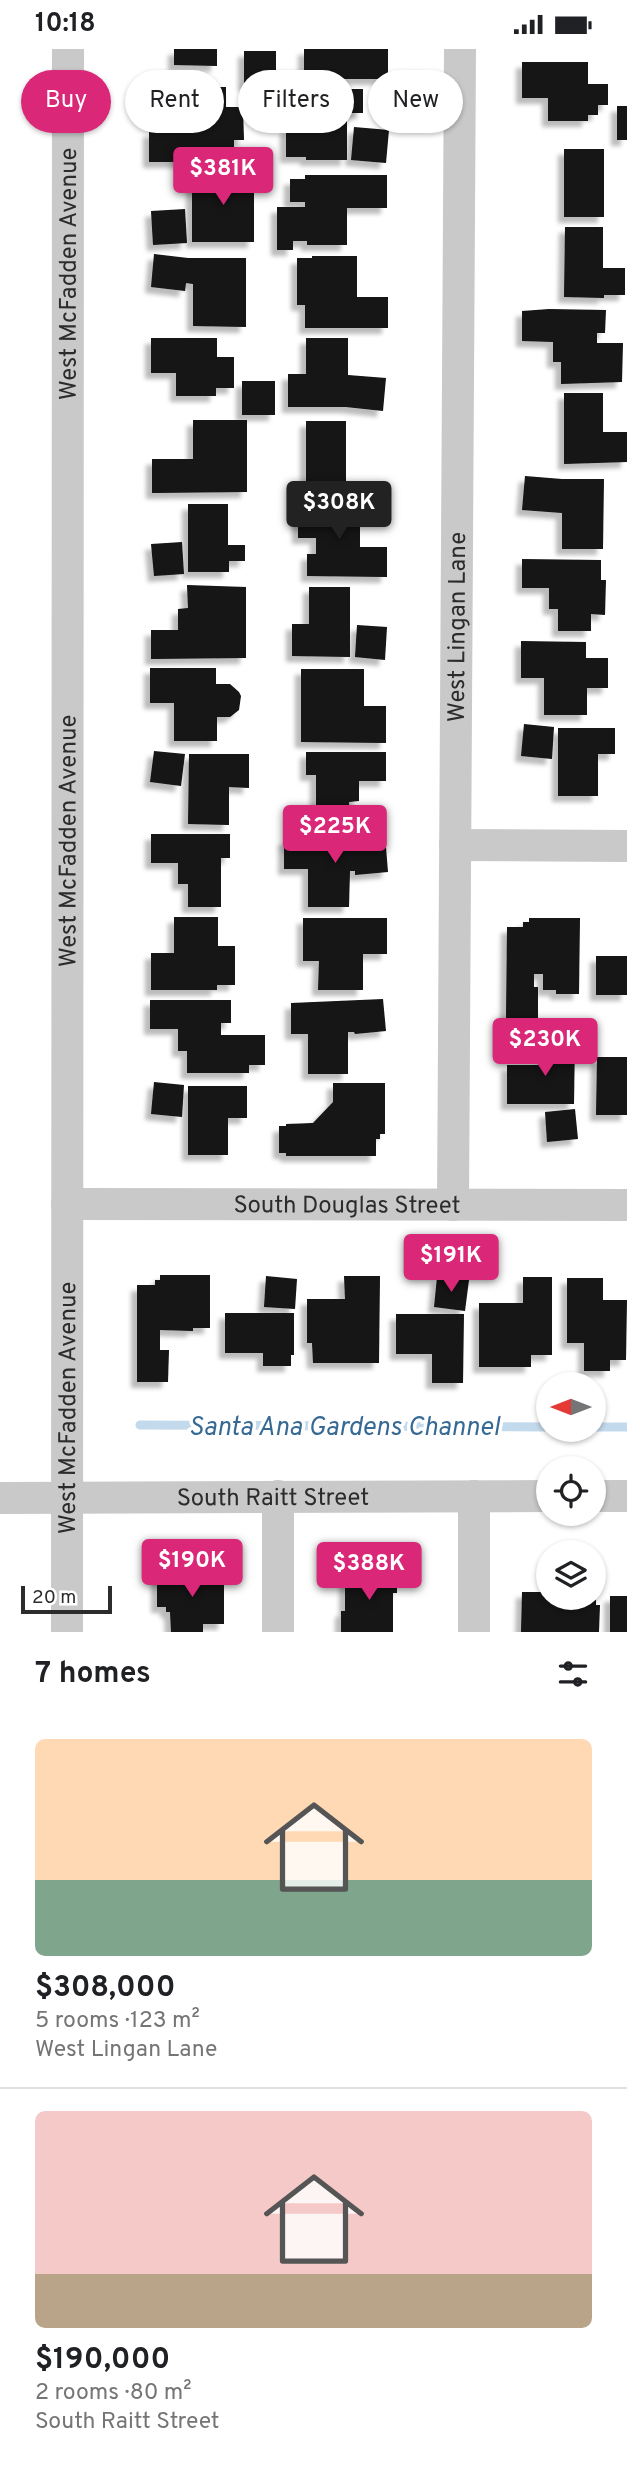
<!DOCTYPE html>
<meta charset="utf-8">
<style>
body{margin:0;font-family:Overpass,sans-serif;background:#f2f2f2;color:#202124;height:100vh;display:flex;flex-direction:column;font-size:26px;white-space:nowrap}
*{box-sizing:border-box;margin:0}
p{font-size:23px;color:#757577}
.icon{flex:none;width:38px;height:38px;fill:none;stroke:currentColor;stroke-width:2;stroke-linecap:round;stroke-linejoin:round}
.map{position:relative;height:1583px;overflow:hidden}
.drawer{display:flex;flex-direction:column;background:#fff;flex:1}
.drawer>*{flex:none}
.guide{position:absolute;left:21px;top:21px;width:586px;height:63px;display:flex;gap:14px}
.needle{width:46px;rotate:270deg}
.fabs{position:absolute;left:536px;top:1323px;display:grid;gap:14px}
.fabs a{display:grid;place-items:center;width:70px;height:70px;border-radius:50%;background:#fff;box-shadow:0 2px 5px #0004;font-size:35px}
.scale{position:absolute;left:21px;bottom:18px;width:91px;box-sizing:border-box;padding-left:7px;border:4px solid #2c2c2c;border-top:0;font-size:19px;line-height:24px;white-space:nowrap;color:#2c2c2c;-webkit-text-stroke:5px #fff;paint-order:stroke}
.price{position:absolute;translate:-50% -60px;padding:0 16px;border-radius:7px;background:#db2777;color:#fff;font-size:23px;line-height:46px;filter:drop-shadow(0 2px 4px #0008)}
.price::after{content:'';position:absolute;left:50%;top:42px;width:21px;height:16px;margin-left:-10px;background:inherit;clip-path:polygon(0 0,100% 0,50% 100%)}
.price.active{background:#222;color:#fff}
ul{padding:0;list-style:none}
li{display:grid;align-content:center;gap:14px;height:371px;padding:0 35px}
li+li{border-top:2px solid #e0e0e0}
li span{display:grid;place-items:center;height:217px;border-radius:10px;color:#555}
li>.icon{margin-inline-start:auto}
span .icon{width:126px;height:126px;fill:#fffc;stroke-width:1}
li b{font-size:30px}
h2{display:flex;justify-content:space-between;align-items:center;height:84px;padding:0 35px;font-size:30px}
.chip{padding:0 24px;border-radius:32px;background:#fff;box-shadow:0 2px 5px #0004;font-size:24px;line-height:63px}
.chip.active{background:#db2777;color:#fff}
.status{display:flex;justify-content:space-between;align-items:center;height:49px;padding:0 35px;background:#fff;direction:ltr}
.status svg{height:19px;fill:currentColor}
.map>svg:first-child{display:block}
.lines{fill:none;stroke-linecap:round;stroke-linejoin:round}
.stream{stroke:#c3daed;stroke-width:9}
.building{fill:#131313;filter:url(#shadow)}
.minor{stroke:#c9c9c9;stroke-width:32}
.labels{text-anchor:middle;stroke-width:7;stroke-linejoin:round;paint-order:stroke}
.street-label{font-size:24px;fill:#2c2c2c;stroke:#fff}
.water-label{font-size:26px;font-style:italic;fill:#366993;stroke:#fff}
</style>
<div class="status"><b>10:18</b><svg viewBox="0 0 49 12"><path d="M0 12V9h3v3zM5 12V6h3v6zM10 12V3h3v9zM15 12V0h3v12zM26 1h20v11H26zM47 4h2v5h-2z"/></svg></div>
<div class="map">
<svg width="627" height="1583" viewBox="0 0 627 1583">
<defs>
<filter id="shadow"><feDropShadow dx="-6" dy="6" stdDeviation="2" flood-color="#0004"/></filter>
</defs>
<rect width="100%" height="100%" fill="#fff"/>
<g class="lines">
<path class="stream" d="M 140,1376 L 548,1378
M 593,1378 L 627,1378"/>
</g>
<path class="building" d="M 174,0 L 217,0 L 217,17 L 174,16 Z
M 304,0 L 388,0 L 388,30 L 304,30 Z
M 244,2 L 276,2 L 276,36 L 244,36 Z
M 522,13 L 588,13 L 588,35 L 608,35 L 608,56 L 598,56 L 598,66 L 588,66 L 588,72 L 548,72 L 548,49 L 522,49 Z
M 189,38 L 226,38 L 226,58 L 243,58 L 244,91 L 234,91 L 234,113 L 149,113 L 149,82 L 180,82 L 180,61 L 189,61 Z
M 288,40 L 363,40 L 363,64 L 347,64 L 347,111 L 306,111 L 306,108 L 286,108 L 286,78 L 306,78 L 306,73 L 288,73 Z
M 617,57 L 627,57 L 627,91 L 617,91 Z
M 354,78 L 389,81 L 386,114 L 351,111 Z
M 564,100 L 604,100 L 604,168 L 564,168 Z
M 192,123 L 254,123 L 254,193 L 192,193 Z
M 305,126 L 387,126 L 387,159 L 347,159 L 347,196 L 307,196 L 307,192 L 293,192 L 293,201 L 277,201 L 277,158 L 305,158 L 305,153 L 290,153 L 290,130 L 305,130 Z
M 185,160 L 187,194 L 153,196 L 151,162 Z
M 565,178 L 603,178 L 603,219 L 625,219 L 625,246 L 604,246 L 604,249 L 564,248 Z
M 154,205 L 188,209 L 246,209 L 246,278 L 193,277 L 193,235 L 186,234 L 185,242 L 151,238 Z
M 312,207 L 357,207 L 357,248 L 388,248 L 388,279 L 305,279 L 305,256 L 297,256 L 297,209 L 312,209 Z
M 549,260 L 606,261 L 605,284 L 597,284 L 597,294 L 623,294 L 622,333 L 561,335 L 561,313 L 553,313 L 553,293 L 522,292 L 522,262 Z
M 151,289 L 217,289 L 217,308 L 234,308 L 234,339 L 216,339 L 216,347 L 176,347 L 176,324 L 151,324 Z
M 306,289 L 348,289 L 348,326 L 386,329 L 383,362 L 346,358 L 288,358 L 288,325 L 306,325 Z
M 242,332 L 275,332 L 275,366 L 242,366 Z
M 564,344 L 603,344 L 603,383 L 627,383 L 627,413 L 564,415 Z
M 193,371 L 247,371 L 247,443 L 152,444 L 152,410 L 193,410 Z
M 306,372 L 346,372 L 346,442 L 306,442 Z
M 525,427 L 562,430 L 604,430 L 603,500 L 562,500 L 562,464 L 522,461 Z
M 298,453 L 360,453 L 360,498 L 387,498 L 387,528 L 307,527 L 307,505 L 316,505 L 316,489 L 298,489 Z
M 188,455 L 228,455 L 228,496 L 245,496 L 245,512 L 229,512 L 229,523 L 188,523 Z
M 182,493 L 184,525 L 154,527 L 151,495 Z
M 522,510 L 601,511 L 601,531 L 606,531 L 605,566 L 591,565 L 591,582 L 558,582 L 558,560 L 549,560 L 549,539 L 522,539 Z
M 187,536 L 246,538 L 246,609 L 151,610 L 151,581 L 178,581 L 178,560 L 188,559 Z
M 309,538 L 350,538 L 350,608 L 292,607 L 292,575 L 309,575 Z
M 357,576 L 387,578 L 385,611 L 355,608 Z
M 521,592 L 586,593 L 586,609 L 608,609 L 608,639 L 587,639 L 587,666 L 544,666 L 544,629 L 521,629 Z
M 150,619 L 216,619 L 216,635 L 230,635 L 239,643 L 241,647 L 239,661 L 230,668 L 217,668 L 217,692 L 174,692 L 174,654 L 150,654 Z
M 301,620 L 364,620 L 364,657 L 386,657 L 386,694 L 301,693 Z
M 524,675 L 554,678 L 552,710 L 521,707 Z
M 558,679 L 615,679 L 615,705 L 598,705 L 598,747 L 558,747 Z
M 154,702 L 185,705 L 181,737 L 150,733 Z
M 306,703 L 386,703 L 386,732 L 359,732 L 359,752 L 349,753 L 350,776 L 316,777 L 316,726 L 306,726 Z
M 189,705 L 249,705 L 249,739 L 229,738 L 229,776 L 188,775 Z
M 151,785 L 230,785 L 230,809 L 221,809 L 221,858 L 188,858 L 188,835 L 178,835 L 178,814 L 151,814 Z
M 385,786 L 388,823 L 355,826 L 355,822 L 350,822 L 349,858 L 308,858 L 308,820 L 284,820 L 284,790 L 348,790 Z
M 174,868 L 218,868 L 218,897 L 235,897 L 235,936 L 217,936 L 217,941 L 151,941 L 151,904 L 174,904 Z
M 303,869 L 387,869 L 387,905 L 363,905 L 363,941 L 318,941 L 319,912 L 303,912 Z
M 529,869 L 580,869 L 579,945 L 556,945 L 556,941 L 543,941 L 543,925 L 534,925 L 534,938 L 538,938 L 538,969 L 506,969 L 507,878 L 523,878 L 523,873 L 529,873 Z
M 596,907 L 627,907 L 627,946 L 596,946 Z
M 383,950 L 386,982 L 355,985 L 354,983 L 348,983 L 348,1025 L 308,1025 L 308,985 L 291,985 L 291,954 Z
M 150,951 L 231,951 L 231,974 L 221,974 L 221,986 L 265,986 L 265,1016 L 249,1016 L 249,1024 L 187,1024 L 187,1002 L 178,1002 L 178,980 L 150,980 Z
M 549,990 L 575,990 L 574,1055 L 507,1055 L 507,1016 L 549,1016 Z
M 597,1008 L 627,1008 L 627,1066 L 596,1066 Z
M 154,1033 L 184,1036 L 182,1068 L 151,1065 Z
M 333,1034 L 385,1034 L 385,1085 L 380,1085 L 380,1090 L 376,1090 L 376,1107 L 286,1107 L 286,1104 L 279,1104 L 279,1077 L 286,1077 L 286,1075 L 313,1074 L 333,1053 Z
M 188,1037 L 247,1037 L 247,1069 L 228,1069 L 228,1106 L 188,1106 Z
M 575,1060 L 578,1090 L 547,1093 L 545,1063 Z
M 160,1226 L 210,1226 L 210,1279 L 193,1279 L 193,1282 L 160,1281 L 160,1301 L 169,1301 L 168,1333 L 137,1333 L 137,1236 L 155,1236 L 155,1231 L 160,1231 Z
M 266,1227 L 297,1230 L 295,1260 L 264,1258 Z
M 344,1227 L 380,1227 L 379,1314 L 313,1314 L 312,1294 L 307,1294 L 307,1250 L 345,1250 Z
M 437,1228 L 469,1231 L 465,1262 L 434,1258 Z
M 523,1228 L 552,1228 L 552,1306 L 531,1306 L 531,1318 L 479,1318 L 479,1254 L 523,1254 Z
M 567,1229 L 603,1229 L 603,1251 L 627,1251 L 626,1311 L 610,1311 L 610,1322 L 584,1322 L 584,1294 L 567,1294 Z
M 225,1264 L 294,1264 L 294,1306 L 291,1306 L 291,1317 L 263,1317 L 263,1304 L 225,1304 Z
M 396,1265 L 464,1265 L 463,1334 L 432,1334 L 432,1305 L 396,1305 Z
M 157,1522 L 224,1522 L 224,1575 L 203,1575 L 203,1583 L 171,1583 L 170,1563 L 166,1563 L 166,1558 L 157,1558 Z
M 345,1523 L 397,1523 L 397,1544 L 393,1544 L 393,1583 L 341,1583 L 341,1562 L 345,1562 Z
M 522,1543 L 548,1543 L 548,1549 L 593,1549 L 593,1546 L 596,1546 L 596,1556 L 600,1556 L 599,1583 L 521,1583 Z
M 610,1547 L 627,1547 L 627,1583 L 610,1583 Z"/>
<g class="lines">
<g class="minor">
<path d="M 455,796 L 627,797"/>
<path id="s1" d="M 67,1155 L 627,1156"/>
<path id="s2" d="M 453,1156 L 460,0"/>
<path d="M 474,1447 L 474,1583"/>
<path d="M 593,1447 L 627,1447"/>
<path id="s3" d="M 0,1449 L 548,1447"/>
<path id="s4" d="M 67,1583 L 68,0"/>
<path d="M 278,1583 L 278,1447"/>
</g>
</g>
<g class="labels">
<g class="street-label">
<text dy="8" stroke="none"><textPath href="#s4" startOffset="1358">West McFadden Avenue</textPath></text>
<text dy="8" stroke="none"><textPath href="#s2" startOffset="578">West Lingan Lane</textPath></text>
<text dy="8" stroke="none"><textPath href="#s4" startOffset="791">West McFadden Avenue</textPath></text>
<text dy="8" stroke="none"><textPath href="#s1" startOffset="280">South Douglas Street</textPath></text>
<text dy="8" stroke="none"><textPath href="#s4" startOffset="224">West McFadden Avenue</textPath></text>
<text dy="8" stroke="none"><textPath href="#s3" startOffset="273">South Raitt Street</textPath></text>
</g>
<g class="water-label">
<text x="344" y="1386">Santa Ana Gardens Channel</text>
</g>
</g>
</svg>
<div class="fabs">
<a><svg class="needle" viewBox="-14 -14 28 28"><path d="M0-13l5 13h-10z" fill="#e53935"/><path d="M0 13l5-13h-10z" fill="#757577"/></svg></a>
<a><svg class="icon" aria-label="locate" viewBox="0 0 24 24"><circle cx="12" cy="12" r="6"/><path d="M12 2v4M12 18v4M2 12h4M18 12h4"/></svg></a>
<a><svg class="icon" aria-label="layers" viewBox="0 0 24 24"><path d="M12 4l9 5-9 5-9-5zM3 14l9 5 9-5"/></svg></a>
</div>
<div class="scale">20 m</div>
<b class="price" style="left:223px;top:158px">$381K</b>
<b class="price active" style="left:339px;top:492px">$308K</b>
<b class="price" style="left:335px;top:816px">$225K</b>
<b class="price" style="left:545px;top:1029px">$230K</b>
<b class="price" style="left:451px;top:1245px">$191K</b>
<b class="price" style="left:192px;top:1550px">$190K</b>
<b class="price" style="left:369px;top:1553px">$388K</b>
<div class="guide">
<a class="chip active">Buy</a>
<a class="chip">Rent</a>
<a class="chip">Filters</a>
<a class="chip">New</a>
</div>
</div>
<section class="drawer">
<h2>7 homes<svg class="icon" aria-label="filters" viewBox="0 0 24 24"><path d="M4 7h16M4 17h16"/><circle cx="9" cy="7" r="2"/><circle cx="15" cy="17" r="2"/></svg></h2>
<ul>
<li><span style="background:linear-gradient(#ffd9b3 65%,#7fa58c 0)"><svg class="icon" aria-label="home" viewBox="0 0 24 24"><path d="M3 11l9-7 9 7M6 9v11h12V9"/></svg></span><div><b>$308,000</b><p>5 rooms · 123 m²</p><p>West Lingan Lane</p></div></li>
<li><span style="background:linear-gradient(#f6c9c9 75%,#b9a48a 0)"><svg class="icon" aria-label="home" viewBox="0 0 24 24"><path d="M3 11l9-7 9 7M6 9v11h12V9"/></svg></span><div><b>$190,000</b><p>2 rooms · 80 m²</p><p>South Raitt Street</p></div></li>
</ul>
</section>
